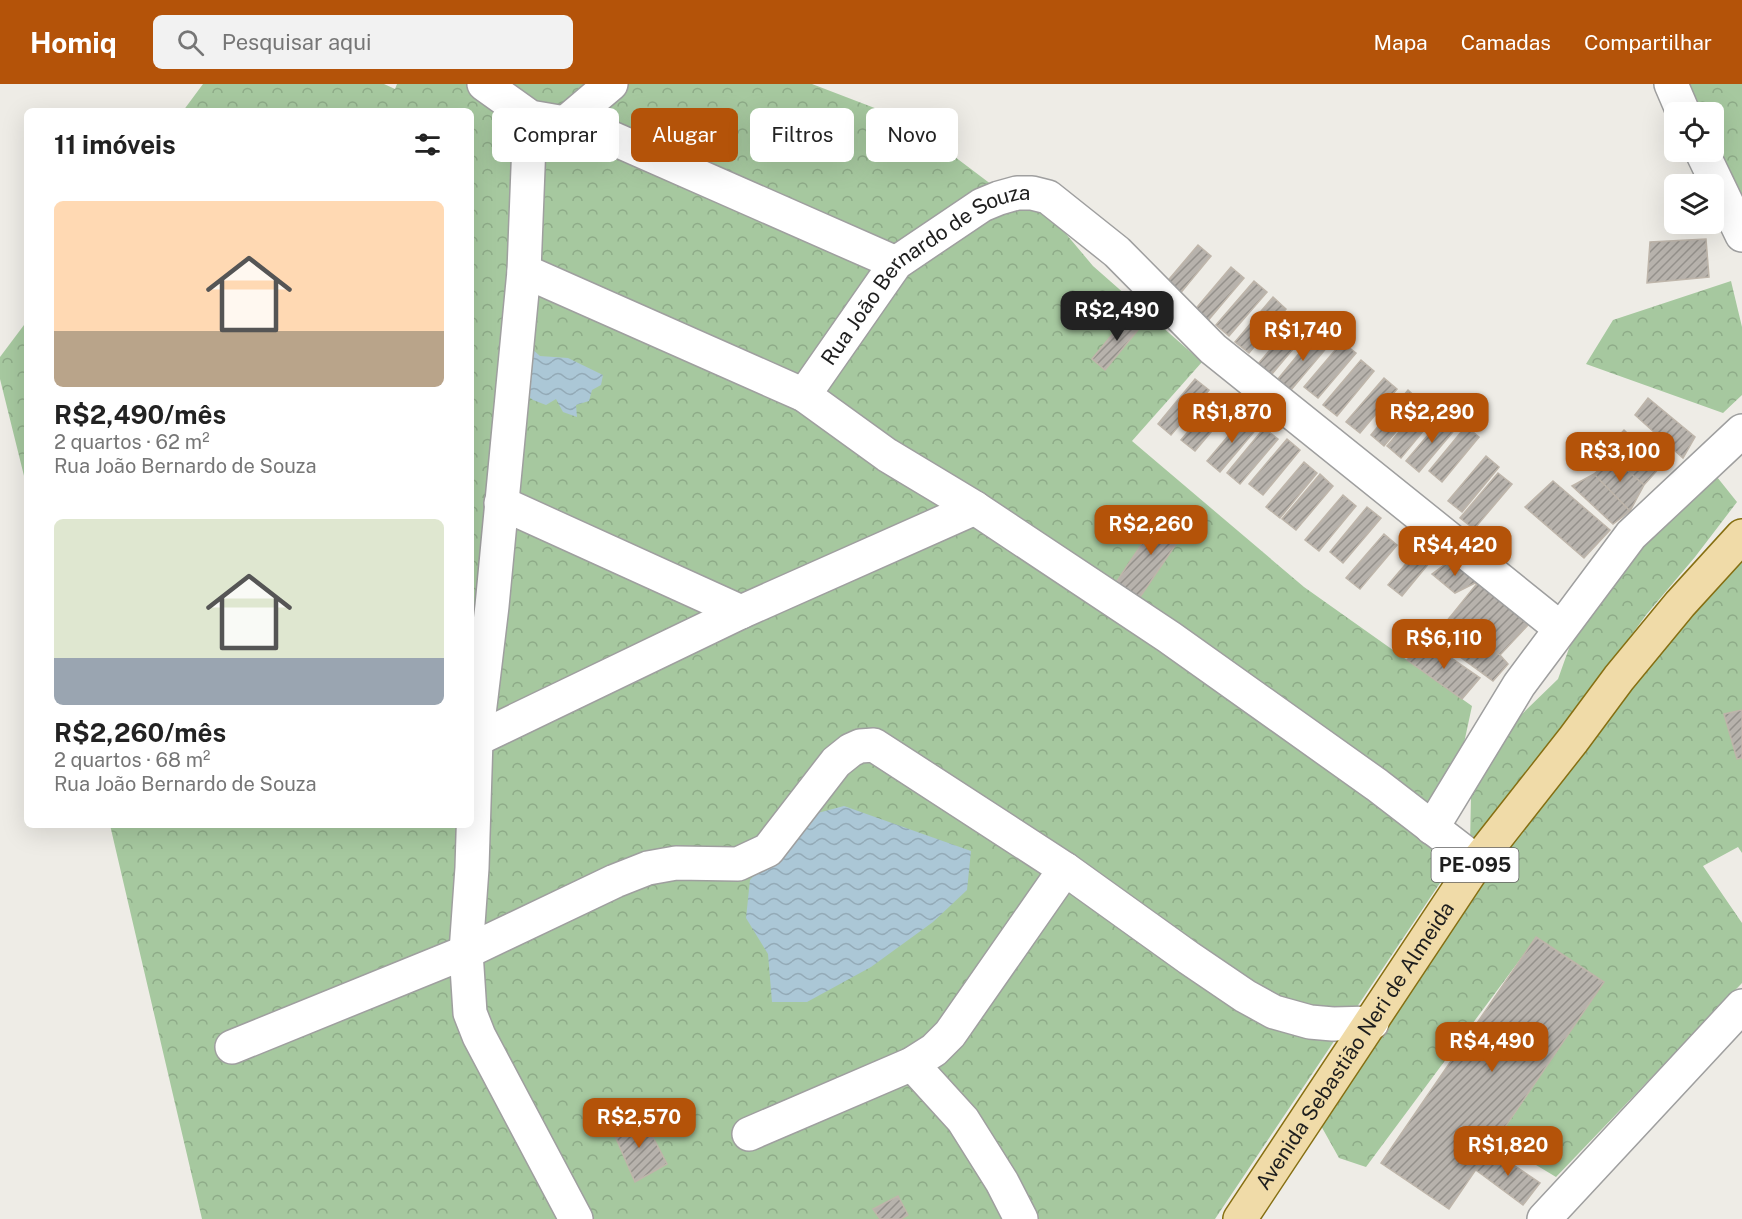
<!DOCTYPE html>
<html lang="pt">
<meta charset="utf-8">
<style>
body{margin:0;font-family:"Public Sans",sans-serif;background:#f2f2f2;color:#222;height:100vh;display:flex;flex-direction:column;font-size:22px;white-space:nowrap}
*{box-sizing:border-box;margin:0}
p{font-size:20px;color:#767676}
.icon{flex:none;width:33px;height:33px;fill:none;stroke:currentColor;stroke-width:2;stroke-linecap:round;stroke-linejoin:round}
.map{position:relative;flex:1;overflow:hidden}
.panel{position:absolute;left:24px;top:24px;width:450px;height:720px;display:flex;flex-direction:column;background:#fff;border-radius:9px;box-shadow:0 6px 24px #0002}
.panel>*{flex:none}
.top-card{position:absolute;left:492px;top:24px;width:570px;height:54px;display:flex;gap:12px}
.tools{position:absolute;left:1664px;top:18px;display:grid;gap:12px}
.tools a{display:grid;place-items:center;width:60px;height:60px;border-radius:9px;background:#fff;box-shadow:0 6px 24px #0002;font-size:30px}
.price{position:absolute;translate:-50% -51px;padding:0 14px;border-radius:12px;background:#b45309;color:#fff;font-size:20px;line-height:39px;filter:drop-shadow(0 2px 3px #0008)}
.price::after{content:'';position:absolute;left:50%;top:36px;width:18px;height:14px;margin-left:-9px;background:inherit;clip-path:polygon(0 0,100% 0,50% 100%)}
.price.active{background:#222;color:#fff}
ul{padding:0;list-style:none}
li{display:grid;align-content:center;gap:12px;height:318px;padding:0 30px}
li span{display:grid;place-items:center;height:186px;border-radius:9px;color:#555}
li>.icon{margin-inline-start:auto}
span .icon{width:108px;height:108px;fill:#fffc;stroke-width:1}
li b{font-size:26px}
h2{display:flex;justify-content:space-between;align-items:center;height:72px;padding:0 30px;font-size:26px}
.tag{padding:0 21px;border-radius:9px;background:#fff;box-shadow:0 6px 24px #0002;font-size:21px;line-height:54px}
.tag.active{background:#b45309;color:#fff}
header{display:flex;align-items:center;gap:36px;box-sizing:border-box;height:84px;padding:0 30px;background:#b45309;color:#fff}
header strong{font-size:28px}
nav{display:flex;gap:33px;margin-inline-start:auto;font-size:21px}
.search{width:420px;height:54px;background:#f2f2f2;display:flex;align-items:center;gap:15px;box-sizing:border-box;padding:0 21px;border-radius:9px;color:#767676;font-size:22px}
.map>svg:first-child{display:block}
.forest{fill:url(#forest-crowns)}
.water{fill:url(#water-waves)}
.building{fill:url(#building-hatch);stroke:#beb5aa;stroke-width:1.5}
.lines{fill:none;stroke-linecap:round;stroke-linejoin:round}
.minor-casing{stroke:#9f9f9f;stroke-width:36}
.major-casing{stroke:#866f12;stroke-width:36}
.minor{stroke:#fff;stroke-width:33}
.major{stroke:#f0dba8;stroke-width:33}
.labels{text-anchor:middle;stroke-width:4.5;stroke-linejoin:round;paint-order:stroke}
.shield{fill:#fff;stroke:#626262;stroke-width:1.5}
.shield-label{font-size:20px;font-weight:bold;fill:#1e1e1e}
.street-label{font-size:21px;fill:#1e1e1e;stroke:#fff}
</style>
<header>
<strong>Homiq</strong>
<div class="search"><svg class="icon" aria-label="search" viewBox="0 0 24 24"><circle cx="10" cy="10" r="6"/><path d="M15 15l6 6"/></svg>Pesquisar aqui</div>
<nav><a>Mapa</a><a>Camadas</a><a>Compartilhar</a></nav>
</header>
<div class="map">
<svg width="1742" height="1135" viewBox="0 0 1742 1135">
<defs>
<pattern id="forest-crowns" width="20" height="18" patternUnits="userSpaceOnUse" patternTransform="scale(1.5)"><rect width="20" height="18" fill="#a6c89f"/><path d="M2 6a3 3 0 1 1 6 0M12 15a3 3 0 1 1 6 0" fill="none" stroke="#8eab88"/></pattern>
<pattern id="water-waves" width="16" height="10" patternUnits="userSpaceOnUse" patternTransform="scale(1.5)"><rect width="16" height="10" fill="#abc7d6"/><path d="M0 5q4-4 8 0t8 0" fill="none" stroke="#93aab7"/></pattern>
<pattern id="building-hatch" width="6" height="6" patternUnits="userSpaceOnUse" patternTransform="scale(1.5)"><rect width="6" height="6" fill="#b7b2ac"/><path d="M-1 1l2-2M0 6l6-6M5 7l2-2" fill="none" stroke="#94908b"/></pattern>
</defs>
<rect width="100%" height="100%" fill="#eeece6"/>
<path class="forest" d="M 203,0 L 384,0 L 395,5 L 397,0 L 812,0 L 906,36 L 1008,113 L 1035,113 L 1093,182 L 1202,278 L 1132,357 L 1304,503 L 1472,622 L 1452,715 L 1448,787 L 1215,1135 L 202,1135 L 110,741 L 471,741 L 471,27 L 183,27 Z
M 1687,0 L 1742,0 L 1742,131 L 1713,62 L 1713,28 L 1699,28 Z
M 1731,197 L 1742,243 L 1742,311 L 1723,329 L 1586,280 L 1613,236 Z
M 27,237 L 27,404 L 0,295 L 0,273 Z
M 1717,393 L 1737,418 L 1695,473 L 1646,531 L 1569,637 L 1470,761 L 1471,712 L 1485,671 L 1520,632 L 1558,595 L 1573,553 L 1619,472 Z
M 1742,457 L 1742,626 L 1725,630 L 1737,675 L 1742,674 L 1742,769 L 1738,763 L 1703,782 L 1742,839 L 1742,899 L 1556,1093 L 1496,1057 L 1603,899 L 1536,854 L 1366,1083 L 1339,1074 L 1315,1031 L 1484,783 Z"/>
<path class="water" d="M 532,265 L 540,272 L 568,274 L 603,291 L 601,301 L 592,306 L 589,317 L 576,321 L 577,333 L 563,328 L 556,315 L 546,321 L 533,316 L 518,304 Z
M 844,722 L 971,767 L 967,806 L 933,838 L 871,883 L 807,918 L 772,918 L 768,870 L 746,834 L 750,796 L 810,731 Z"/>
<path class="building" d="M 1706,155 L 1709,193 L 1647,199 L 1650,158 Z
M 1198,161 L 1211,172 L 1174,217 L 1160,206 Z
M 1231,183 L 1244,194 L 1206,239 L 1193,228 Z
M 1254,197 L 1267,208 L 1229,252 L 1216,241 Z
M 1273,213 L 1286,225 L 1249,269 L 1235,258 Z
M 1129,230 L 1142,241 L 1105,286 L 1092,275 Z
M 1296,235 L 1309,246 L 1272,290 L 1258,280 Z
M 1315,250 L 1328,262 L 1291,306 L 1278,295 Z
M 1342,258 L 1356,269 L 1318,314 L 1304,303 Z
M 1361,276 L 1374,287 L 1337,332 L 1323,321 Z
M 1384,294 L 1397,305 L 1360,349 L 1346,338 Z
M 1195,295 L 1209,306 L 1171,351 L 1158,340 Z
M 1408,306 L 1421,318 L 1384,362 L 1371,351 Z
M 1219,311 L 1233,322 L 1195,367 L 1181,356 Z
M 1648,314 L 1695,353 L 1683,374 L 1635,331 Z
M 1425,318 L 1438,329 L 1401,374 L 1387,362 Z
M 1245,332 L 1258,343 L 1220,388 L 1207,377 Z
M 1444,332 L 1457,343 L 1419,388 L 1406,377 Z
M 1466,342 L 1479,353 L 1442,398 L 1429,387 Z
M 1264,344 L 1278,355 L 1240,400 L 1227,389 Z
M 1624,346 L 1661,382 L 1644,401 L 1605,367 Z
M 1287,355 L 1300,366 L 1263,411 L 1249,400 Z
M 1486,372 L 1499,383 L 1462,428 L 1448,417 Z
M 1613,374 L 1644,401 L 1630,427 L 1594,390 Z
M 1304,378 L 1317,389 L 1280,434 L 1266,423 Z
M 1498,389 L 1512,400 L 1474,445 L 1460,434 Z
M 1320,390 L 1333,402 L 1296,446 L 1282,435 Z
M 1594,390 L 1630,427 L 1613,440 L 1572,402 Z
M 1553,397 L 1610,446 L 1584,474 L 1525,423 Z
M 1343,411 L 1356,422 L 1319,467 L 1305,456 Z
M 1167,422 L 1191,438 L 1134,522 L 1111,506 Z
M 1367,423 L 1381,434 L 1343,479 L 1330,468 Z
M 1384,450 L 1397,461 L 1360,505 L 1346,494 Z
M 1426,456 L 1439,467 L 1402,512 L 1388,501 Z
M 1451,476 L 1479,497 L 1455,509 L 1432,490 Z
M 1479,497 L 1528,541 L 1500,571 L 1450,533 Z
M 1450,533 L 1500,571 L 1508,580 L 1493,597 L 1433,553 Z
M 1427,557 L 1480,594 L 1462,615 L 1407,576 Z
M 1742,626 L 1742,674 L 1737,675 L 1724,630 Z
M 1536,853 L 1604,898 L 1449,1125 L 1381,1079 Z
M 644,1036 L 667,1080 L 635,1098 L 612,1045 Z
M 1490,1065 L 1540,1099 L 1523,1121 L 1476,1086 Z
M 898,1112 L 908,1131 L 901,1135 L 880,1135 L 873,1125 Z"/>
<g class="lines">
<defs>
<g id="minor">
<path d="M 484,0 L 530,33 L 565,39 L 605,51 L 896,179"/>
<path d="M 1671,0 L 1683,28"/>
<path d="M 530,33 L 524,187 L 492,522 L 476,655 L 472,784 L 466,868 L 470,929 L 479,952 L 576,1135"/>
<path d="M 565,39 L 611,0"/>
<path d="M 1702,68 L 1742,151"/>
<path d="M 524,187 L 804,311 L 887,371 L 975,424 L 1169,553 L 1377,701 L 1477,778"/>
<path id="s1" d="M 804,311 L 896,179 L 982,121 L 999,114 L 1017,109 L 1032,109 L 1048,113 L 1117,168 L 1213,265 L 1560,544"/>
<path d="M 501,419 L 741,528"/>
<path d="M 471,658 L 741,528 L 975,424"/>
<path d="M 1432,744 L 1519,601 L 1631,451 L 1742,347"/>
<path d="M 232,963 L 466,868 L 615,797 L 648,784 L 676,779 L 738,780 L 768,766 L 836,678 L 851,666 L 860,662 L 874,661 L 1065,785 L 1189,874 L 1245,912 L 1274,928 L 1310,938 L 1333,940 L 1372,939"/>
<path d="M 912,980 L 963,1036 L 1002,1098 L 1021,1135"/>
<path d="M 749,1050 L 912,980 L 934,966 L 950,950 L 1065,785"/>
<path d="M 1544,1135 L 1742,922"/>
</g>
<g id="major">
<path id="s2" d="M 1240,1135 L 1477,778 L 1573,656 L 1619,594 L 1680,520 L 1742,452"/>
</g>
</defs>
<use href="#minor" class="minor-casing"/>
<use href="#major" class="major-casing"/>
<use href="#minor" class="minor"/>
<use href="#major" class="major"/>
</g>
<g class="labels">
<rect class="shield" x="1431.5" y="764" width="87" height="34" rx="4.5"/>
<g class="shield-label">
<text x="1475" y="788">PE-095</text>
</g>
<g class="street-label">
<text dy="7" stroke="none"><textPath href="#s1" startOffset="177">Rua João Bernardo de Souza</textPath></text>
<text dy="7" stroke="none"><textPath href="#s2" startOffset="208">Avenida Sebastião Neri de Almeida</textPath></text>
</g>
</g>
</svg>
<div class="tools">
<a><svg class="icon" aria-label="locate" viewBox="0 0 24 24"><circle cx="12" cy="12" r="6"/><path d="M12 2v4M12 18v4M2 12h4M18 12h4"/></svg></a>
<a><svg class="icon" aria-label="layers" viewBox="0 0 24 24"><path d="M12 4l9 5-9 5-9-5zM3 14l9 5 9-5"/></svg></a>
</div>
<b class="price active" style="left:1117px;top:258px">R$2,490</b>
<b class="price" style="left:1303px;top:278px">R$1,740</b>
<b class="price" style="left:1232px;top:360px">R$1,870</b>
<b class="price" style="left:1432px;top:360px">R$2,290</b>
<b class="price" style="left:1620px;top:399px">R$3,100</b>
<b class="price" style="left:1151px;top:472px">R$2,260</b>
<b class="price" style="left:1455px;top:493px">R$4,420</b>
<b class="price" style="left:1444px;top:586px">R$6,110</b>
<b class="price" style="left:1492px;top:989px">R$4,490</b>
<b class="price" style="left:639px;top:1065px">R$2,570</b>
<b class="price" style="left:1508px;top:1093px">R$1,820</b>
<div class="top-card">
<a class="tag">Comprar</a>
<a class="tag active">Alugar</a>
<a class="tag">Filtros</a>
<a class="tag">Novo</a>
</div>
<section class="panel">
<h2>11 imóveis<svg class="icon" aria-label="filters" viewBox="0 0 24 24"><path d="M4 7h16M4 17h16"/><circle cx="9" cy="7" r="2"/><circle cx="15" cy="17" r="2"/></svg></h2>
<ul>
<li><span style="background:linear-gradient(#ffd9b3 70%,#b9a48a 0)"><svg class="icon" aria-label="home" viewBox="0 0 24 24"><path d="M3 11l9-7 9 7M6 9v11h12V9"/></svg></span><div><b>R$2,490/mês</b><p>2 quartos · 62 m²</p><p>Rua João Bernardo de Souza</p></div></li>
<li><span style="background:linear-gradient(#dfe7d0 75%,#9aa5b1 0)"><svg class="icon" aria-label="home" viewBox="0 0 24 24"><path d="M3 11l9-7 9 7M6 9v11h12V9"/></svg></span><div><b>R$2,260/mês</b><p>2 quartos · 68 m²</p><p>Rua João Bernardo de Souza</p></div></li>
</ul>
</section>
</div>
